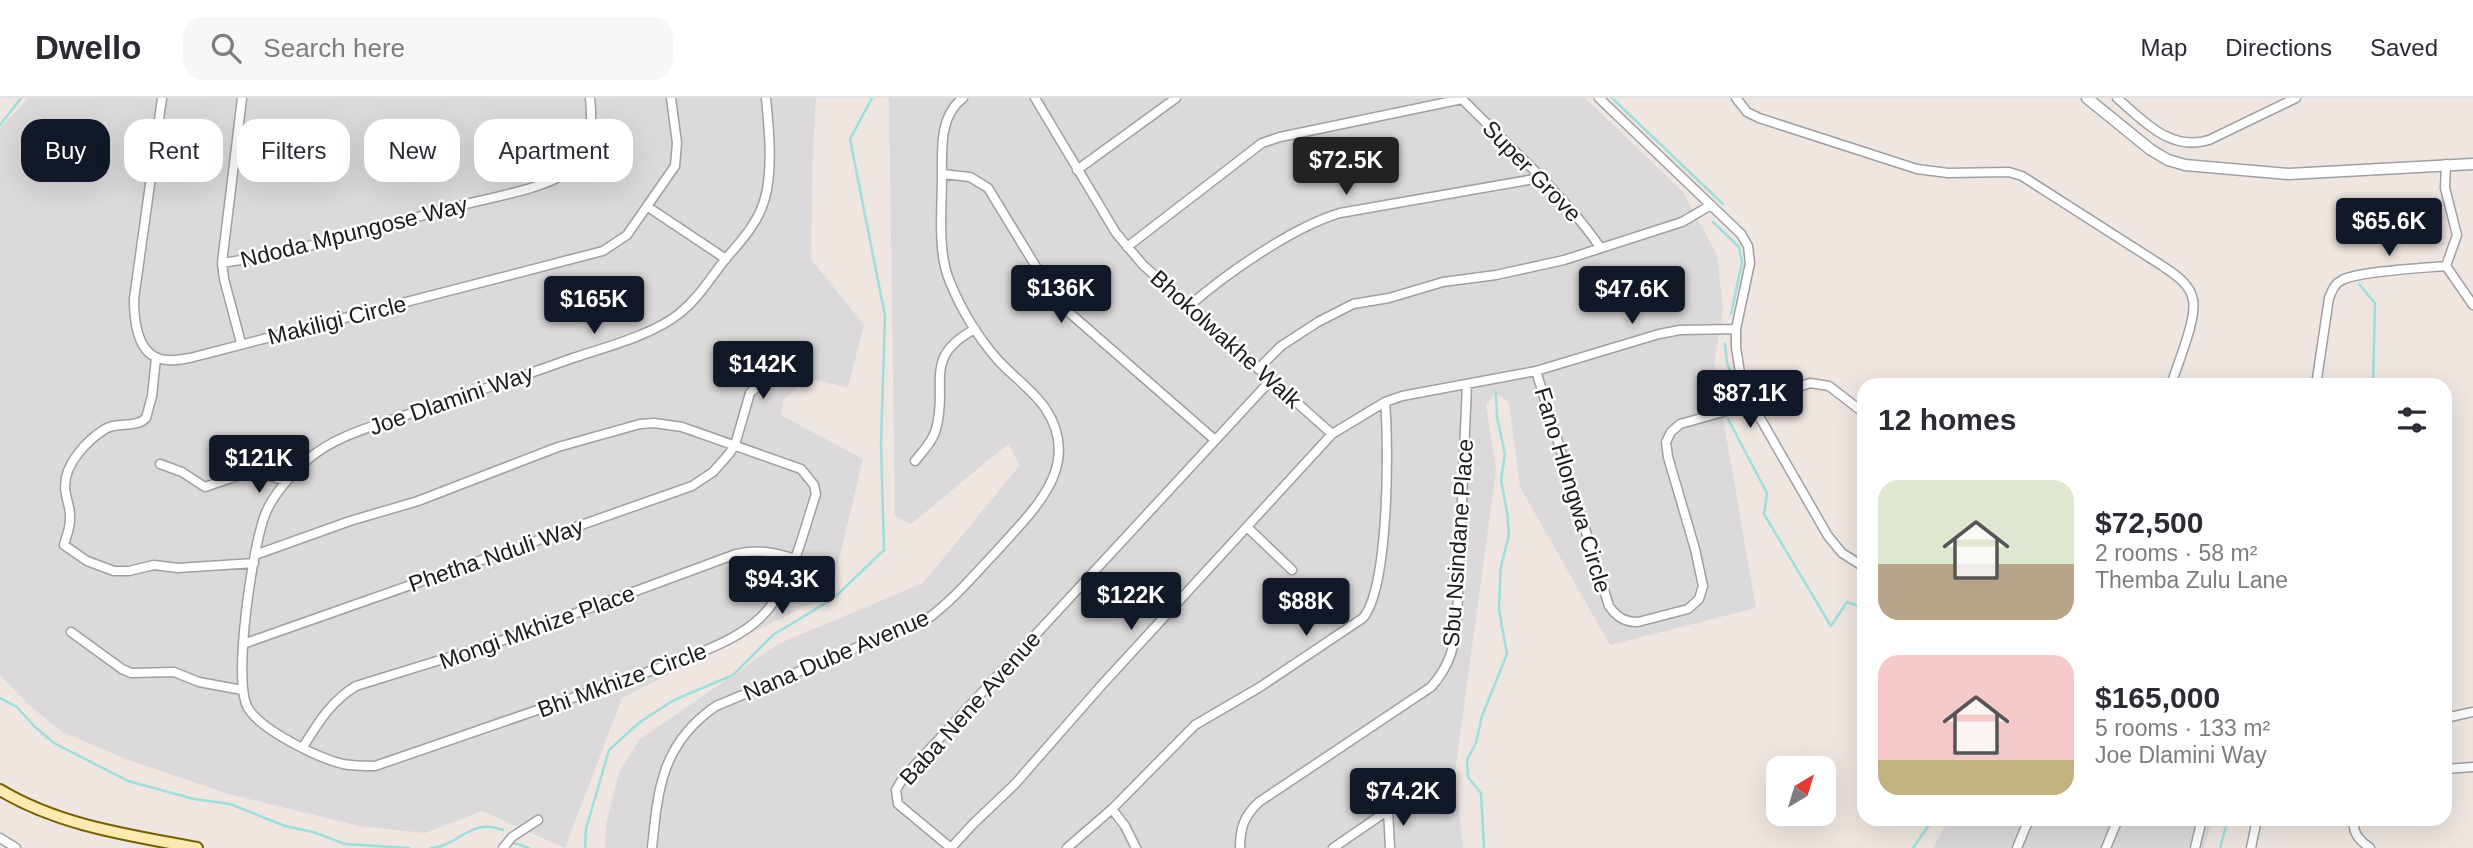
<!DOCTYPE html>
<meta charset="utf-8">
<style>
body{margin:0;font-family:Helvetica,sans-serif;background:#f7f7f7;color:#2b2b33;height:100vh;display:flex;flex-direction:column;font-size:26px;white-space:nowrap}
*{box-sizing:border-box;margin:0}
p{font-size:23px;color:#7c7c81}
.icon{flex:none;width:38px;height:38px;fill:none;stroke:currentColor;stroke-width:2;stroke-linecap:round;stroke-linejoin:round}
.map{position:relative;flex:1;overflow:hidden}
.sheet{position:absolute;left:1857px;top:280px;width:595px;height:448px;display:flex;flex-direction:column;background:#fff;border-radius:21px;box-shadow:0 7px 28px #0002}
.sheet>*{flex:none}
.top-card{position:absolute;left:21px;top:21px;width:665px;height:63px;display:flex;gap:14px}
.needle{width:46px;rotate:38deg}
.buttons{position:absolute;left:1766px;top:658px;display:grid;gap:14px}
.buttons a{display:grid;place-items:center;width:70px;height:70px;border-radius:14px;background:#fff;box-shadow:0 7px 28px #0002;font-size:35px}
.price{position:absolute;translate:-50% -60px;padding:0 16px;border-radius:7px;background:#111827;color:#fff;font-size:23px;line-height:46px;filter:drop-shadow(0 2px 4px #0008)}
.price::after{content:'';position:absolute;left:50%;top:42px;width:21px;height:16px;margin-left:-10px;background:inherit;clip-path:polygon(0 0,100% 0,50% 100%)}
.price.selected{background:#222;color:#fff}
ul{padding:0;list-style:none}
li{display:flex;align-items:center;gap:21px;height:175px;padding:0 21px}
li span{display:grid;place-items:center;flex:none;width:196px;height:140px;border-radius:21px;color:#555}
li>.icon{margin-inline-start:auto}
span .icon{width:84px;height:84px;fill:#fffc;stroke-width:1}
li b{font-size:30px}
h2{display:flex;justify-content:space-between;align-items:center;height:84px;padding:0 21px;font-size:30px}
.chip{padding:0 24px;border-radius:21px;background:#fff;box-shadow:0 7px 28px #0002;font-size:24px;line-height:63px}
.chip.selected{background:#111827;color:#fff}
header{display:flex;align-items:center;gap:42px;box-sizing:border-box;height:98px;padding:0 35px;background:#fff;border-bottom:2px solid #e1e1e2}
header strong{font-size:33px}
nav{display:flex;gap:38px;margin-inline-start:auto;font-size:24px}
.search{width:490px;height:63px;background:#f7f7f7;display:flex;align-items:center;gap:18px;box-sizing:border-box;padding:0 24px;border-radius:21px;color:#7c7c81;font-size:26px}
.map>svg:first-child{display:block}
.residential{fill:#dbd9da}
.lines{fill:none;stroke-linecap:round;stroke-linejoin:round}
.stream{stroke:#9edfdb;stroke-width:2.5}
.minor-casing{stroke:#a0a0a0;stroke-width:11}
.tertiary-casing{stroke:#a0a0a0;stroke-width:13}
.secondary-casing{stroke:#776000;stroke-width:14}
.minor{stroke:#fff;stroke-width:8}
.tertiary{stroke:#fff;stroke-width:10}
.secondary{stroke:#fdeab0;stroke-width:10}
.labels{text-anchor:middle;stroke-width:5;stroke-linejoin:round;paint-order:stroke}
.street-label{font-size:23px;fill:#1c1c1c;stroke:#fff}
</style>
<header>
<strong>Dwello</strong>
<div class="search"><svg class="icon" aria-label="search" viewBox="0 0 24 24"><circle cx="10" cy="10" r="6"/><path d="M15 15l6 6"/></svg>Search here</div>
<nav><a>Map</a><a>Directions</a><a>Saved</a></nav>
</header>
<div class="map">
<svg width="2473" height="750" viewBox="0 0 2473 750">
<rect width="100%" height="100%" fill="#efe6e1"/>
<path class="residential" d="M 29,0 L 816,0 L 813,51 L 811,161 L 864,227 L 848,289 L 808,281 L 783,302 L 781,317 L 863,361 L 831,495 L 622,600 L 565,750 L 482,713 L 425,735 L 359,728 L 228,696 L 126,661 L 62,634 L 30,608 L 0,577 L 0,30 Z
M 889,0 L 1585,0 L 1683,94 L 1717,157 L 1723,211 L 1714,268 L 1756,510 L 1610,547 L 1520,389 L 1509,304 L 1496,296 L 1486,306 L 1496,373 L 1455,674 L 1463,750 L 605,750 L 606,726 L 619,674 L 639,642 L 778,546 L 923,485 L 1020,367 L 1008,346 L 911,426 L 895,418 Z
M 1949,721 L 2214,721 L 2203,750 L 1933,750 Z"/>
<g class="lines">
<path class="stream" d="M 1612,0 L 1723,106
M 0,27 L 21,0
M 1713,124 L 1739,149 L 1742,164 L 1731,216
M 2359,186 L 2375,205 L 2373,287
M 1725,246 L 1727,265 L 1736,289 L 1728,305
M 1728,321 L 1767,395 L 1764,416 L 1831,528 L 1847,504 L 1864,510
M 0,600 L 17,609 L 35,629 L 54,645 L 128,683 L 194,701 L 230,706 L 285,728 L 313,734 L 345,746 L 409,750
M 511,744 L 529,750
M 430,750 C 458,749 470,719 503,732
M 585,750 L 586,731 L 609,652 L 640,624 L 674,602 L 733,577 L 773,537 L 834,500 L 884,452 L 881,345 L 885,218 L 850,41 L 872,0
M 1484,750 L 1481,695 L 1468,679 L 1467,662 L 1476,645 L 1482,618 L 1507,556 L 1499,512 L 1500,485 L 1501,468 L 1509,437 L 1507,414 L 1501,382 L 1505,356 L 1497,319 L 1496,295
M 1913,750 L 1933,721
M 2220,750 L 2228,721"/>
<defs>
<path id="minor" d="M 162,0 L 134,201 C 134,224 137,261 168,262 C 175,263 183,261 190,260 L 603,153 L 627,137 L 675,68 L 677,45 L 671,0
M 1035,0 L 1116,135 L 1143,167 L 1332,336
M 1461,0 C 1508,48 1562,94 1600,149
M 1599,0 L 1741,136 L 1748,148 L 1750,165 L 1736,231 L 1736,249 L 1740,275 L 1752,306 L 1828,438 L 1842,455 L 1864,469
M 1736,0 L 1747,14 L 1759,20 L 1917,71 L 1948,75 L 2009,74 L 2022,78 L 2161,167 C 2174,176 2190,185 2193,202 C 2197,221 2177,267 2171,287
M 2117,0 C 2144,23 2170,54 2209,42 L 2296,0
M 2446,66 L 2445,90 L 2457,137 L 2446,168
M 1077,72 L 1176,0
M 942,76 L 970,79 L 988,90 L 1049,190 L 1064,210 L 1215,342
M 648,109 L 726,161
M 1127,149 L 1262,45 L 1280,39 L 1462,1
M 222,165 C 303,153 382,128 462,107 C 489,100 548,90 568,73 C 591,54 593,27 590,0
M 2446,168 L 2473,207
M 1189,208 C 1227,175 1293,129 1340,115 L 1540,80
M 241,245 L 224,181 L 222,165 L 242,0
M 156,260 L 152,298 L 146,320 C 135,331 118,323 105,331 C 86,343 65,366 65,388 C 65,400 71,409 70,421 C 70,431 66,439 64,447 L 87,463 L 114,473 L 129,473 L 154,467 L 178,470 L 254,465
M 1258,271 L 1281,248 L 1318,224 L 1353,206 L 1389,200 L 1443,184 L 1496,177 L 1564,162 L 1682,124 L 1711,107
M 1536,273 L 1609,508 C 1617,519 1624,524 1638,524 L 1688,511 L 1699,501 L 1703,488 L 1695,451 L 1668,359 L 1666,344 L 1671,334 L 1680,326 L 1752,306 L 1810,285 L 1829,288 L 1864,315
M 2316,287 L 2329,200 C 2332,193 2334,186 2342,182 C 2360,173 2423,170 2446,168
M 915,363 C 923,353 933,343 936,331 C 949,286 921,260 975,231
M 160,366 L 182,374 L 205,389 L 249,374 L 257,374 L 286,383
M 1247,429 L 1292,472
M 255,457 L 350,423 L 418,403 L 558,349 L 640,326 L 654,325 L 682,329 L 801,371 L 814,387 L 816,396 C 802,437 792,490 760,520 C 740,539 713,549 688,560 L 375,668 C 364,668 354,668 343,666 C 318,660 261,632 248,610 C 232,584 253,441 267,412 C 276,393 291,377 306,363 C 335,337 377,327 412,315 C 466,297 520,279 573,260 C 606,249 653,237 680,215 C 700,199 712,177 728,158 C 743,141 759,123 765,100 C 773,71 769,30 766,0
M 71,534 L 122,571 L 131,575 L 174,574 L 199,584 L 242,592
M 243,546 L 692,388 L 713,374 L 729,356 L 735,347 L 750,295 L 791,258
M 2445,620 L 2473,614
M 303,649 C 318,625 331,603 356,588 L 495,545 L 736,456 C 757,451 774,454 795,461
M 2445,671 L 2473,669
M 1112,711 L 1125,728 L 1136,750
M 1388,712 L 1390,750
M 2354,721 C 2352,735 2359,742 2370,750
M 0,740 L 16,750
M 503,750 L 512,739 L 538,722
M 652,750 C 658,690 662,645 716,608 L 930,519 C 954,501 973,478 994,456 C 1030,415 1085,369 1045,310 C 1032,291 1012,278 997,261 C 978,239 961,211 950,184 C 937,155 942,110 942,79 C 942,51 939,18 963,0
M 951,750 L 973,726 L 1015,686 L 1100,589 L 1332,336 L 1385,304 L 1402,298 L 1536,273 L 1659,236 L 1680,232 L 1736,231
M 951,750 L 898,706 L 896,692 L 903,680 L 1271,282
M 1067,750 L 1112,711 L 1195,627 L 1260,589 L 1363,520 C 1389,489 1389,348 1385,304
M 1240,750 C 1240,730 1244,718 1259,704 L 1431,589 C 1450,568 1455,548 1457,520 L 1467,286
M 1333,750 L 1425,687
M 2017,750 L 2029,721
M 2106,750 L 2118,721
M 2195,750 L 2202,721
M 2251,750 L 2257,721"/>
<path id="tertiary" d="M 2087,0 L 2151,52 L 2168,62 L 2185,67 L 2289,76 L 2473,66"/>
<path id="secondary" d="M 0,692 C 60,728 129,737 197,750"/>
</defs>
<use href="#minor" class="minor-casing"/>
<use href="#tertiary" class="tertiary-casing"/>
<use href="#secondary" class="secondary-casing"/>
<use href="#minor" class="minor"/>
<use href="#tertiary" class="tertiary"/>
<use href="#secondary" class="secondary"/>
</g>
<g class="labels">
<g class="street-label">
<text transform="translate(1532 73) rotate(46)" y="8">Super Grove</text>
<text transform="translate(354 134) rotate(-14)" y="8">Ndoda Mpungose Way</text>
<text transform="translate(337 222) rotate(-14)" y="8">Makiligi Circle</text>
<text transform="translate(1226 241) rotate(42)" y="8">Bhokolwakhe Walk</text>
<text transform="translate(451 302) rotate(-19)" y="8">Joe Dlamini Way</text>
<text transform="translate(1573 392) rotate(73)" y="8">Fano Hlongwa Circle</text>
<text transform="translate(1458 445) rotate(-86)" y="8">Sbu Nsindane Place</text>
<text transform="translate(496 457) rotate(-19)" y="8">Phetha Nduli Way</text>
<text transform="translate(537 529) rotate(-20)" y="8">Mongi Mkhize Place</text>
<text transform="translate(836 557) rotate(-23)" y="8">Nana Dube Avenue</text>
<text transform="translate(622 582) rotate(-20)" y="8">Bhi Mkhize Circle</text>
<text transform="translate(970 610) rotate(-48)" y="8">Baba Nene Avenue</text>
</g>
</g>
</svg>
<div class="buttons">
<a><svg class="needle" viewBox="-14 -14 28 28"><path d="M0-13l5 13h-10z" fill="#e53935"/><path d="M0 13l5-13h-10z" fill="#7c7c81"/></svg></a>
</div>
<b class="price selected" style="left:1346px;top:99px">$72.5K</b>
<b class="price" style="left:2389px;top:160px">$65.6K</b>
<b class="price" style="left:1061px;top:227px">$136K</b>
<b class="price" style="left:1632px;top:228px">$47.6K</b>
<b class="price" style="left:594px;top:238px">$165K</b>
<b class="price" style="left:763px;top:303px">$142K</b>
<b class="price" style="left:1750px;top:332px">$87.1K</b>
<b class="price" style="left:259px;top:397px">$121K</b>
<b class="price" style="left:782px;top:518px">$94.3K</b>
<b class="price" style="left:1131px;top:534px">$122K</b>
<b class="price" style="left:1306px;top:540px">$88K</b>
<b class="price" style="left:1403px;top:730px">$74.2K</b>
<div class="top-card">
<a class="chip selected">Buy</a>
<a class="chip">Rent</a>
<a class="chip">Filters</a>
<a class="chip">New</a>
<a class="chip">Apartment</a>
</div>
<section class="sheet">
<h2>12 homes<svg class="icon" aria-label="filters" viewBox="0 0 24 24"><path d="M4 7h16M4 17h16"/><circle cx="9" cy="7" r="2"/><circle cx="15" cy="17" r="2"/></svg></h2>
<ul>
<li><span style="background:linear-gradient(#dfe7d0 60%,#b9a48a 0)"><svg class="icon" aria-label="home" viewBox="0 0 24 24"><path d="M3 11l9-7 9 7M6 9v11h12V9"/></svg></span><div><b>$72,500</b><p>2 rooms · 58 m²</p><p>Themba Zulu Lane</p></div></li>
<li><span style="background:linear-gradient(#f6c9c9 75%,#c2b280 0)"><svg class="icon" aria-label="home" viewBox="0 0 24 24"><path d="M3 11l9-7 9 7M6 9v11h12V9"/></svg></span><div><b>$165,000</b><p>5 rooms · 133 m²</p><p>Joe Dlamini Way</p></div></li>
</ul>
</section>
</div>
